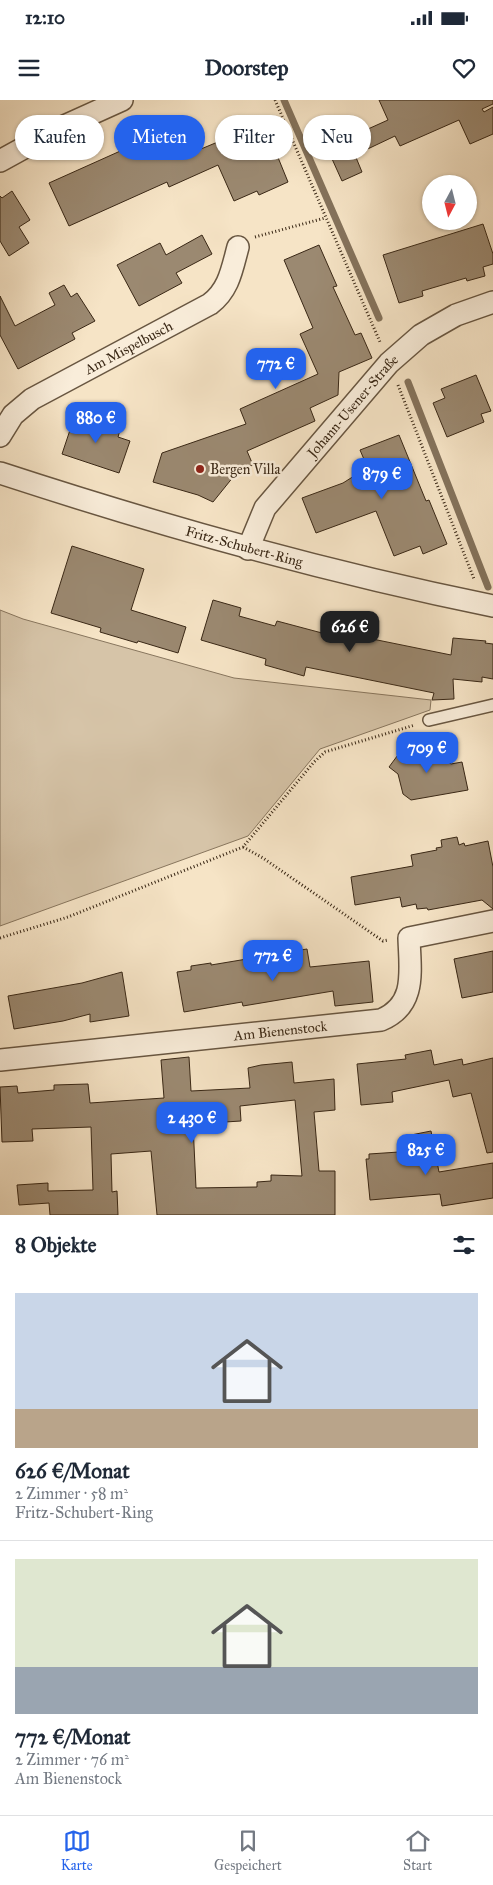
<!DOCTYPE html>
<html lang="de">
<meta charset="utf-8">
<style>
body{margin:0;font-family:"IM FELL Great Primer",serif;background:#f2f2f3;color:#1f2937;height:100vh;display:flex;flex-direction:column;font-size:19px;white-space:nowrap}
*{box-sizing:border-box;margin:0}
p{font-size:16px;color:#747a83}
.icon{flex:none;width:28px;height:28px;fill:none;stroke:currentColor;stroke-width:2;stroke-linecap:round;stroke-linejoin:round}
.map{position:relative;height:1115px;overflow:hidden}
.details{display:flex;flex-direction:column;background:#fff;flex:1}
.details>*{flex:none}
.top-card{position:absolute;left:15px;top:15px;width:464px;height:45px;display:flex;gap:10px}
.needle{width:32px;rotate:187deg}
.tools{position:absolute;left:422px;top:75px;display:grid;gap:10px}
.tools a{display:grid;place-items:center;width:55px;height:55px;border-radius:50%;background:#fff;box-shadow:0 1px 4px #0004;font-size:25px}
.price{position:absolute;translate:-50% -42px;padding:0 11px;border-radius:10px;background:#2563eb;color:#fff;font-size:16px;line-height:32px;filter:drop-shadow(0 1px 2px #0008)}
.price::after{content:'';position:absolute;left:50%;top:30px;width:15px;height:11px;margin-left:-8px;background:inherit;clip-path:polygon(0 0,100% 0,50% 100%)}
.price.selected{background:#222;color:#fff}
ul{padding:0;list-style:none}
li{display:grid;align-content:center;gap:10px;height:265px;padding:0 15px}
li+li{border-top:1px solid #e0e1e3}
li span{display:grid;place-items:center;height:155px;border-radius:0px;color:#555}
li>.icon{margin-inline-start:auto}
span .icon{width:90px;height:90px;fill:#fffc;stroke-width:1}
li b{font-size:21px}
h2{display:flex;justify-content:space-between;align-items:center;height:60px;padding:0 15px;font-size:21px}
.pill{padding:0 18px;border-radius:22px;background:#fff;box-shadow:0 1px 4px #0004;font-size:18px;line-height:45px}
.pill.selected{background:#2563eb;color:#fff}
.status{display:flex;justify-content:space-between;align-items:center;height:35px;padding:0 25px;background:#fff;direction:ltr}
.status svg{height:14px;fill:currentColor}
header{display:flex;justify-content:space-between;align-items:center;height:65px;padding:0 15px;background:#fff;font-size:22px;font-weight:800}
.tabs{display:flex;justify-content:space-around;align-items:center;height:70px;border-top:1px solid #e0e1e3;background:#fff;font-size:14px;color:#747a83}
.tabs a{display:grid;justify-items:center;gap:2px}
.tabs .selected{color:#2563eb}
.map>svg:first-child{display:block}
.green{fill:#d6c4a8;stroke:#88765e}
.lines{fill:none;stroke-linecap:round;stroke-linejoin:round}
.stream{stroke:#84725b;stroke-width:7}
.building{fill:#9b8971;stroke:#392715;fill-rule:evenodd}
.service-casing{stroke:#685641;stroke-width:14}
.minor-casing{stroke:#685641;stroke-width:24}
.path{stroke:#392715;stroke-width:3;stroke-dasharray:1 2.5;stroke-linecap:butt}
.service{stroke:#f9edda;stroke-width:11}
.minor{stroke:#f9edda;stroke-width:21}
.poi-dot{fill:#8f2418;stroke:#f9edda;stroke-width:2}
.labels{text-anchor:middle;stroke-width:5;stroke-linejoin:round;paint-order:stroke}
.street-label{font-size:14px;fill:#392715;stroke:#f9edda}
.poi-label{font-size:14px;fill:#392715;stroke:#f9edda;text-anchor:start}
</style>
<div class="status"><b>12:10</b><svg viewBox="0 0 49 12"><path d="M0 12V9h3v3zM5 12V6h3v6zM10 12V3h3v9zM15 12V0h3v12zM26 1h20v11H26zM47 4h2v5h-2z"/></svg></div>
<header><svg class="icon" aria-label="menu" viewBox="0 0 24 24"><path d="M4 6h16M4 12h16M4 18h16"/></svg>Doorstep<svg class="icon" aria-label="heart" viewBox="0 0 24 24"><path d="M12 20l-8-8c-3-5 5-10 8-4 3-6 11-1 8 4z"/></svg></header>
<div class="map">
<svg width="493" height="1115" viewBox="0 0 493 1115">
<rect width="100%" height="100%" fill="#f6e4c6"/>
<filter id="stains"><feTurbulence type="fractalNoise" baseFrequency=".004" numOctaves="4"/><feColorMatrix values="0 0 0 0 .2 0 0 0 0 .09 0 0 0 0 .02 0 0 0 .5 -.17"/></filter>
<radialGradient id="worn" r=".72"><stop offset=".6" stop-color="#630" stop-opacity="0"/><stop offset="1" stop-color="#630" stop-opacity=".3"/></radialGradient>
<path class="green" d="M 0,510 L 23,519 L 234,578 L 431,600 L 430,610 L 320,649 L 248,736 L 0,826 Z"/>
<g class="lines">
<path class="stream" d="M 284,0 L 379,218
M 408,282 L 488,487"/>
</g>
<path class="building" d="M 379,0 L 493,0 L 493,4 L 482,9 L 484,12 L 493,7 L 493,34 L 470,44 L 459,20 L 400,46 L 395,36 L 355,55 L 362,72 L 342,81 L 319,30 L 340,21 L 348,38 L 388,20 Z
M 268,21 L 282,53 L 277,55 L 288,82 L 259,95 L 257,91 L 234,101 L 218,65 L 169,87 L 167,82 L 69,126 L 49,83 L 127,48 L 129,53 L 178,31 L 189,54 Z
M 12,91 L 30,120 L 19,127 L 29,143 L 9,156 L 0,141 L 0,96 L 2,98 Z
M 483,124 L 493,154 L 493,164 L 483,167 L 485,176 L 467,181 L 466,178 L 422,191 L 423,196 L 399,203 L 383,155 Z
M 202,135 L 212,154 L 176,173 L 182,183 L 139,206 L 117,165 L 160,143 L 166,155 Z
M 319,145 L 337,186 L 333,187 L 355,235 L 361,233 L 372,258 L 339,272 L 338,295 L 310,308 L 315,321 L 247,351 L 253,365 L 238,371 L 213,402 L 198,395 L 153,382 L 162,353 L 246,324 L 240,309 L 318,274 L 300,234 L 313,228 L 284,160 Z
M 64,185 L 71,197 L 77,193 L 95,221 L 72,233 L 75,239 L 18,269 L 0,235 L 0,196 L 15,226 L 55,205 L 49,193 Z
M 476,275 L 491,311 L 481,314 L 484,322 L 447,337 L 433,303 L 445,298 L 441,289 Z
M 76,312 L 95,319 L 94,322 L 120,330 L 118,337 L 130,341 L 119,373 L 62,354 Z
M 399,335 L 426,401 L 429,400 L 447,444 L 423,454 L 420,446 L 394,456 L 376,411 L 316,433 L 302,398 L 343,383 L 362,371 L 361,367 L 366,364 L 360,350 Z
M 72,446 L 144,469 L 131,510 L 186,527 L 178,553 L 138,541 L 137,543 L 100,532 L 101,528 L 51,513 Z
M 213,500 L 241,508 L 239,516 L 275,526 L 277,521 L 337,537 L 338,532 L 451,555 L 453,538 L 486,541 L 485,543 L 493,544 L 493,579 L 482,577 L 482,582 L 453,579 L 454,599 L 432,600 L 434,593 L 306,567 L 304,576 L 265,565 L 266,559 L 201,540 Z
M 409,640 L 441,663 L 444,659 L 451,664 L 462,662 L 468,690 L 411,700 L 403,694 L 398,674 L 389,667 Z
M 457,737 L 459,745 L 464,743 L 465,746 L 488,741 L 493,767 L 493,809 L 482,800 L 428,810 L 427,808 L 417,809 L 416,804 L 402,807 L 400,797 L 355,805 L 351,777 L 413,766 L 411,755 L 437,750 L 436,748 L 442,747 L 441,740 Z
M 307,849 L 310,867 L 369,861 L 373,902 L 335,906 L 333,891 L 243,906 L 242,902 L 184,912 L 177,872 L 191,870 L 191,866 L 211,863 L 211,865 Z
M 493,851 L 493,892 L 462,898 L 454,859 Z
M 122,872 L 129,916 L 90,922 L 90,914 L 63,921 L 14,929 L 8,896 L 82,883 Z
M 431,950 L 434,965 L 462,959 L 463,965 L 493,958 L 493,1052 L 487,1053 L 471,993 L 453,997 L 449,980 L 392,992 L 393,1002 L 361,1005 L 357,964 L 406,959 L 405,955 Z
M 189,957 L 191,991 L 250,988 L 248,968 L 261,965 L 292,962 L 294,983 L 334,979 L 335,1010 L 314,1012 L 319,1071 L 335,1071 L 335,1115 L 157,1115 L 151,1051 L 111,1054 L 112,1092 L 117,1091 L 118,1115 L 50,1115 L 49,1103 L 19,1105 L 17,1085 L 48,1083 L 48,1091 L 93,1090 L 91,1027 L 32,1029 L 33,1041 L 2,1042 L 0,987 L 17,986 L 18,993 L 54,990 L 54,985 L 88,984 L 90,1003 L 164,998 L 161,960 ZM 295,1000 L 302,1076 L 271,1075 L 271,1081 L 257,1082 L 257,1087 L 196,1088 L 193,1024 L 241,1021 L 240,1006 Z
M 431,1031 L 439,1072 L 493,1063 L 493,1098 L 442,1106 L 440,1094 L 370,1100 L 366,1059 L 369,1059 L 369,1054 L 414,1051 L 411,1035 Z"/>
<g class="lines">
<defs>
<path id="service" d="M 429,620 L 493,605"/>
<g id="minor">
<path d="M 0,61 L 60,28 L 122,0"/>
<path id="s1" d="M 0,336 L 13,315 L 32,299 L 210,204 C 229,190 232,169 238,147"/>
<path id="s2" d="M 0,373 C 162,426 326,472 493,506"/>
<path id="s3" d="M 248,449 L 265,408 L 389,263 L 421,235 L 456,215 L 493,202"/>
<path id="s4" d="M 0,960 L 381,920 C 417,905 410,871 409,838 L 493,821"/>
</g>
</defs>
<use href="#service" class="service-casing"/>
<use href="#minor" class="minor-casing"/>
<path class="path" d="M 275,0 L 380,242
M 255,137 L 325,118
M 398,285 L 474,479
M 243,747 L 263,758 L 383,841 L 388,840
M 0,838 L 68,817 L 243,747 L 314,662 L 325,652 L 415,625"/>
<use href="#service" class="service"/>
<use href="#minor" class="minor"/>
</g>
<circle class="poi-dot" cx="200" cy="369" r="5"/>
<g class="labels">
<g class="street-label">
<text dy="5" stroke="none"><textPath href="#s1" startOffset="159">Am Mispelbusch</textPath></text>
<text dy="5" stroke="none"><textPath href="#s3" startOffset="179">Johann-Usener-Straße</textPath></text>
<text dy="5" stroke="none"><textPath href="#s2" startOffset="255">Fritz-Schubert-Ring</textPath></text>
<text dy="5" stroke="none"><textPath href="#s4" startOffset="282">Am Bienenstock</textPath></text>
</g>
<g class="poi-label">
<text x="210" y="374">Bergen Villa</text>
</g>
</g>
<rect width="100%" height="100%" filter="url(#stains)"/>
<rect width="100%" height="100%" fill="url(#worn)"/>
</svg>
<div class="tools">
<a><svg class="needle" viewBox="-14 -14 28 28"><path d="M0-13l5 13h-10z" fill="#e53935"/><path d="M0 13l5-13h-10z" fill="#747a83"/></svg></a>
</div>
<b class="price" style="left:276px;top:290px">772 €</b>
<b class="price" style="left:96px;top:344px">880 €</b>
<b class="price" style="left:382px;top:400px">879 €</b>
<b class="price selected" style="left:350px;top:553px">626 €</b>
<b class="price" style="left:427px;top:674px">709 €</b>
<b class="price" style="left:273px;top:882px">772 €</b>
<b class="price" style="left:192px;top:1044px">2 430 €</b>
<b class="price" style="left:426px;top:1076px">825 €</b>
<div class="top-card">
<a class="pill">Kaufen</a>
<a class="pill selected">Mieten</a>
<a class="pill">Filter</a>
<a class="pill">Neu</a>
</div>
</div>
<section class="details">
<h2>8 Objekte<svg class="icon" aria-label="filters" viewBox="0 0 24 24"><path d="M4 7h16M4 17h16"/><circle cx="9" cy="7" r="2"/><circle cx="15" cy="17" r="2"/></svg></h2>
<ul>
<li><span style="background:linear-gradient(#c9d6e8 75%,#b9a48a 0)"><svg class="icon" aria-label="home" viewBox="0 0 24 24"><path d="M3 11l9-7 9 7M6 9v11h12V9"/></svg></span><div><b>626 €/Monat</b><p>2 Zimmer · 58 m²</p><p>Fritz-Schubert-Ring</p></div></li>
<li><span style="background:linear-gradient(#dfe7d0 70%,#9aa5b1 0)"><svg class="icon" aria-label="home" viewBox="0 0 24 24"><path d="M3 11l9-7 9 7M6 9v11h12V9"/></svg></span><div><b>772 €/Monat</b><p>2 Zimmer · 76 m²</p><p>Am Bienenstock</p></div></li>
</ul>
</section>
<nav class="tabs">
<a class="selected"><svg class="icon" aria-label="map" viewBox="0 0 24 24"><path d="M3 6l6-2 6 2 6-2v14l-6 2-6-2-6 2zM9 4v14M15 6v14"/></svg>Karte</a>
<a><svg class="icon" aria-label="saved" viewBox="0 0 24 24"><path d="M7 4h10v16l-5-4-5 4z"/></svg>Gespeichert</a>
<a><svg class="icon" aria-label="home" viewBox="0 0 24 24"><path d="M3 11l9-7 9 7M6 9v11h12V9"/></svg>Start</a>
</nav>
